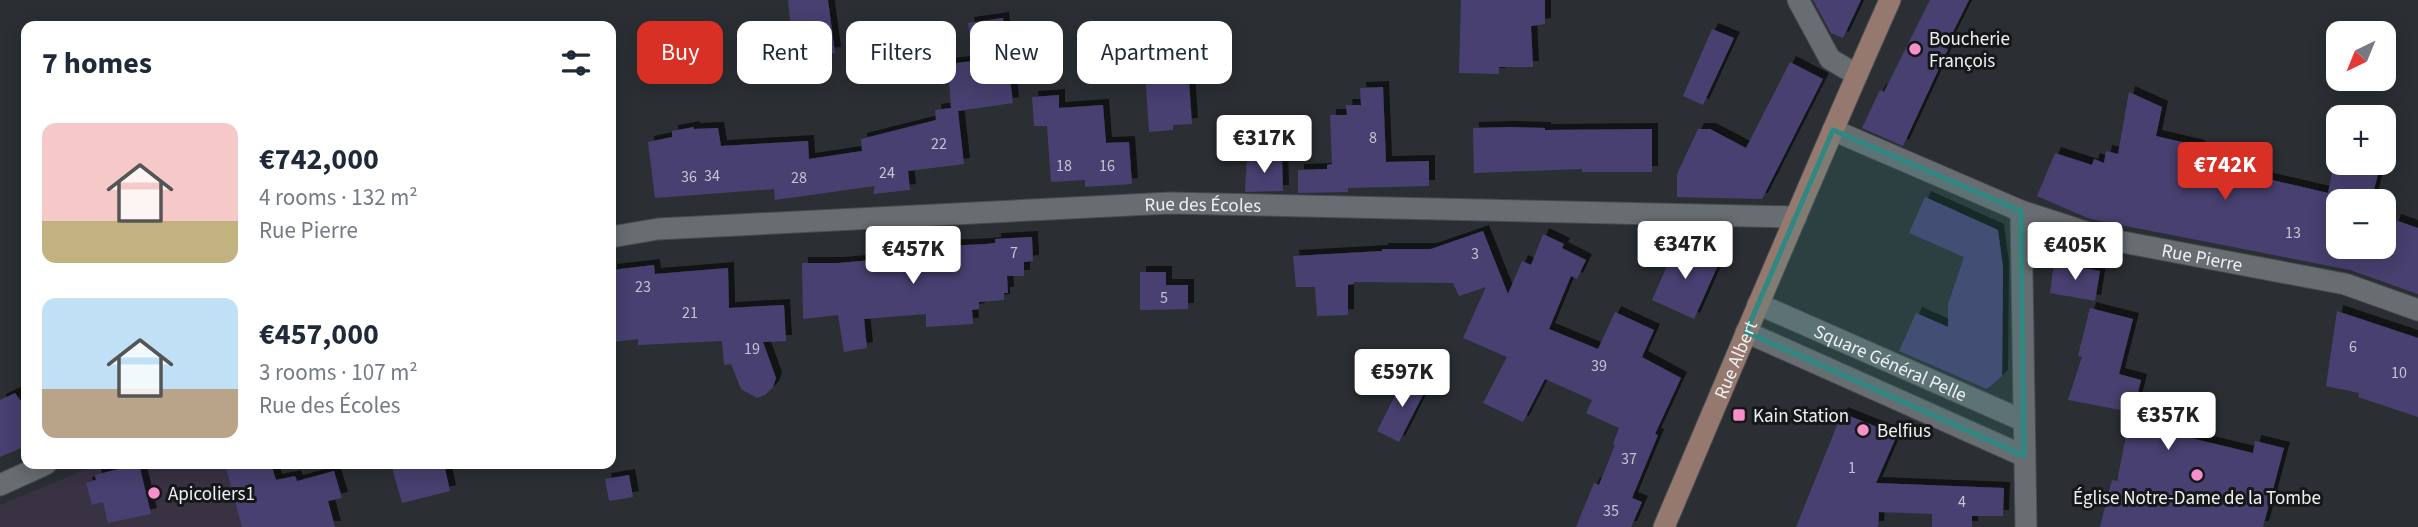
<!DOCTYPE html>
<meta charset="utf-8">
<style>
body{margin:0;font-family:"Source Sans 3",sans-serif;background:#f6f6f7;color:#1f2937;height:100vh;display:flex;flex-direction:column;font-size:26px;white-space:nowrap}
*{box-sizing:border-box;margin:0}
p{font-size:23px;color:#747a83}
.icon{flex:none;width:38px;height:38px;fill:none;stroke:currentColor;stroke-width:2;stroke-linecap:round;stroke-linejoin:round}
.map{position:relative;flex:1;overflow:hidden}
.panel{position:absolute;left:21px;top:21px;width:595px;height:448px;display:flex;flex-direction:column;background:#fff;border-radius:14px;box-shadow:0 4px 18px #0003}
.panel>*{flex:none}
.banner{position:absolute;left:637px;top:21px;width:665px;height:63px;display:flex;gap:14px}
.needle{width:46px;rotate:223deg}
.buttons{position:absolute;left:2326px;top:21px;display:grid;gap:14px}
.buttons a{display:grid;place-items:center;width:70px;height:70px;border-radius:14px;background:#fff;box-shadow:0 4px 18px #0003;font-size:35px}
.price{position:absolute;translate:-50% -60px;padding:0 16px;border-radius:7px;background:#fff;color:#222;font-size:23px;line-height:46px;filter:drop-shadow(0 2px 4px #0008)}
.price::after{content:'';position:absolute;left:50%;top:42px;width:21px;height:16px;margin-left:-10px;background:inherit;clip-path:polygon(0 0,100% 0,50% 100%)}
.price.selected{background:#d93025;color:#fff}
ul{padding:0;list-style:none}
li{display:flex;align-items:center;gap:21px;height:175px;padding:0 21px}
li span{display:grid;place-items:center;flex:none;width:196px;height:140px;border-radius:14px;color:#555}
li>.icon{margin-inline-start:auto}
span .icon{width:84px;height:84px;fill:#fffc;stroke-width:1}
li b{font-size:30px}
h2{display:flex;justify-content:space-between;align-items:center;height:84px;padding:0 21px;font-size:30px}
.tag{padding:0 24px;border-radius:14px;background:#fff;box-shadow:0 4px 18px #0003;font-size:24px;line-height:63px}
.tag.selected{background:#d93025;color:#fff}
.map>svg:first-child{display:block}
.education{fill:#383243}
.building{fill:#474170;filter:url(#shadow)}
.lines{fill:none;stroke-linecap:round;stroke-linejoin:round}
.street-casing{stroke:#484b4f;stroke-width:23}
.secondary-casing{stroke:#484b4f;stroke-width:23}
.street{stroke:#686d71;stroke-width:21}
.secondary{stroke:#95796f;stroke-width:21}
.marked{fill:#308882;fill-opacity:0.2;stroke:#308882;stroke-width:5;stroke-linejoin:round}
.poi-dot{fill:#f98fc8;stroke:#151718;stroke-width:2.5}
.labels{text-anchor:middle;stroke-width:6;stroke-linejoin:round;paint-order:stroke}
.number-label{font-size:16px;fill:#c4c4d2}
.poi-label{font-size:19px;fill:#eef0f3;stroke:#151718;text-anchor:start}
.street-label{font-size:19px;fill:#eef0f3;stroke:#151718}
</style>
<div class="map">
<svg width="2418" height="527" viewBox="0 0 2418 527">
<defs>
<filter id="shadow"><feDropShadow dx="6" dy="-6" stdDeviation="0" flood-color="#0009"/></filter>
</defs>
<rect width="100%" height="100%" fill="#2b2f33"/>
<path class="education" d="M 99,464 L 271,464 L 288,527 L 0,527 L 0,505 Z"/>
<path class="building" d="M 788,0 L 828,0 L 835,53 L 799,58 L 791,30 Z
M 1461,0 L 1545,0 L 1545,24 L 1531,26 L 1533,67 L 1499,67 L 1499,74 L 1459,73 Z
M 1813,0 L 1861,0 L 1843,38 L 1831,33 Z
M 1930,0 L 1969,0 L 1945,48 L 1948,49 L 1903,146 L 1862,128 L 1880,90 L 1884,92 Z
M 1003,18 L 1013,103 L 958,111 L 964,164 L 908,171 L 910,190 L 873,194 L 875,186 L 775,200 L 774,189 L 655,198 L 648,142 L 672,137 L 672,131 L 694,127 L 694,129 L 718,128 L 721,146 L 808,141 L 809,159 L 862,151 L 861,139 L 936,120 L 935,110 L 951,108 L 948,64 L 973,61 L 968,23 Z
M 1712,29 L 1734,38 L 1703,105 L 1683,96 Z
M 1186,38 L 1192,124 L 1173,125 L 1173,130 L 1149,132 L 1143,42 Z
M 1790,62 L 1823,79 L 1762,199 L 1677,197 L 1677,174 L 1698,129 L 1710,129 L 1746,148 Z
M 1383,87 L 1386,162 L 1429,161 L 1429,186 L 1348,188 L 1348,192 L 1298,193 L 1298,170 L 1327,169 L 1327,165 L 1332,164 L 1330,115 L 1347,115 L 1346,105 L 1361,105 L 1360,88 Z
M 2129,92 L 2162,107 L 2156,136 L 2199,146 L 2199,150 L 2204,151 L 2203,157 L 2253,170 L 2251,175 L 2328,193 L 2334,163 L 2381,163 L 2371,201 L 2338,201 L 2338,247 L 2387,247 L 2395,220 L 2418,228 L 2418,294 L 2350,270 L 2090,219 L 2037,196 L 2055,153 L 2092,165 L 2094,159 L 2104,163 L 2106,151 L 2118,154 Z
M 1059,95 L 1059,108 L 1103,105 L 1106,143 L 1129,142 L 1132,184 L 1085,187 L 1085,180 L 1051,182 L 1047,126 L 1034,126 L 1032,97 Z
M 1510,127 L 1545,128 L 1545,130 L 1652,129 L 1652,172 L 1582,172 L 1582,169 L 1474,173 L 1473,128 Z
M 1282,157 L 1283,191 L 1245,192 L 1247,158 Z
M 1925,197 L 1998,230 L 2003,268 L 2002,376 L 1987,389 L 1899,351 L 1916,313 L 1948,327 L 1948,304 L 1964,257 L 1909,233 Z
M 1483,231 L 1508,294 L 1522,261 L 1531,265 L 1543,234 L 1564,244 L 1562,248 L 1586,260 L 1577,279 L 1571,276 L 1549,329 L 1598,349 L 1615,312 L 1654,330 L 1642,357 L 1681,378 L 1655,434 L 1658,435 L 1632,498 L 1642,502 L 1631,527 L 1576,527 L 1594,483 L 1599,485 L 1615,445 L 1613,444 L 1619,428 L 1586,413 L 1592,400 L 1545,379 L 1523,422 L 1483,403 L 1507,357 L 1463,338 L 1486,287 L 1459,296 L 1453,283 L 1354,282 L 1354,284 L 1348,285 L 1348,315 L 1317,316 L 1315,287 L 1296,287 L 1293,256 L 1382,251 L 1382,249 L 1431,249 Z
M 1032,237 L 1033,261 L 1024,262 L 1024,276 L 1007,276 L 1008,293 L 1004,293 L 1004,300 L 979,302 L 979,309 L 972,310 L 973,324 L 926,327 L 926,314 L 864,319 L 867,348 L 844,352 L 838,315 L 803,319 L 802,263 L 838,263 L 907,257 L 906,248 L 986,244 L 995,243 L 995,239 Z
M 1671,243 L 1719,263 L 1694,319 L 1652,300 L 1667,266 L 1662,264 Z
M 2054,263 L 2100,271 L 2095,301 L 2050,293 Z
M 654,265 L 655,274 L 728,268 L 729,308 L 784,305 L 786,341 L 763,342 L 776,378 L 773,387 L 765,395 L 757,398 L 741,389 L 731,364 L 724,365 L 722,341 L 638,345 L 638,339 L 614,342 L 613,324 L 611,324 L 611,270 Z
M 1140,272 L 1166,272 L 1166,285 L 1188,285 L 1188,309 L 1140,310 Z
M 2090,308 L 2133,319 L 2119,374 L 2141,380 L 2134,409 L 2193,428 L 2191,438 L 2253,453 L 2255,441 L 2284,448 L 2263,527 L 2100,527 L 2112,480 L 2117,481 L 2131,412 L 2068,400 L 2082,357 L 2078,356 Z
M 2337,311 L 2418,338 L 2418,417 L 2358,397 L 2359,393 L 2326,386 Z
M 1405,376 L 1427,387 L 1399,442 L 1377,431 Z
M 15,393 L 26,408 L 26,446 L 0,457 L 0,400 Z
M 1842,413 L 1897,435 L 1876,483 L 2004,488 L 2003,516 L 1972,516 L 1972,527 L 1932,527 L 1932,514 L 1879,512 L 1878,527 L 1796,527 Z
M 139,464 L 151,514 L 108,523 L 103,502 L 92,505 L 86,483 L 96,480 L 95,475 Z
M 225,464 L 271,464 L 276,480 L 295,476 L 297,481 L 334,471 L 342,498 L 328,501 L 335,527 L 242,527 Z
M 391,464 L 444,464 L 450,491 L 402,503 Z
M 629,475 L 633,497 L 609,501 L 605,479 Z"/>
<g class="lines">
<defs>
<g id="street">
<path d="M 1798,0 L 1830,59 L 1857,75"/>
<path id="s1" d="M 1833,130 L 2021,211 L 2107,239 L 2345,284 L 2418,310"/>
<path d="M 2021,211 L 2026,527"/>
<path id="s2" d="M 611,237 L 658,229 L 1170,203 L 1796,217"/>
<path id="s3" d="M 1758,304 L 2024,421"/>
<path d="M 1746,332 L 2024,456"/>
<path d="M 0,485 L 46,464"/>
</g>
<g id="secondary">
<path id="s4" d="M 1664,527 C 1739,351 1812,175 1890,0"/>
</g>
</defs>
<use href="#street" class="street-casing"/>
<use href="#secondary" class="secondary-casing"/>
<use href="#street" class="street"/>
<use href="#secondary" class="secondary"/>
</g>
<path class="marked" d="M 1833,130 L 2021,211 L 2024,456 L 1746,332 Z"/>
<g class="poi-dot">
<circle cx="1915" cy="49" r="7"/>
<rect x="1732" y="408" width="14" height="14" rx="3.5"/>
<circle cx="1863" cy="430" r="7"/>
<circle cx="2197" cy="475" r="7"/>
<circle cx="154" cy="493" r="7"/>
</g>
<g class="labels">
<g class="number-label">
<text x="1373" y="143">8</text>
<text x="939" y="149">22</text>
<text x="1064" y="171">18</text>
<text x="1107" y="171">16</text>
<text x="887" y="178">24</text>
<text x="712" y="181">34</text>
<text x="689" y="182">36</text>
<text x="799" y="183">28</text>
<text x="2293" y="238">13</text>
<text x="1014" y="258">7</text>
<text x="1475" y="259">3</text>
<text x="643" y="292">23</text>
<text x="1164" y="303">5</text>
<text x="690" y="318">21</text>
<text x="2353" y="352">6</text>
<text x="752" y="354">19</text>
<text x="1599" y="371">39</text>
<text x="2399" y="378">10</text>
<text x="1629" y="464">37</text>
<text x="1852" y="473">1</text>
<text x="1962" y="507">4</text>
<text x="1611" y="516">35</text>
</g>
<g class="poi-label">
<text x="1929" y="45">Boucherie<tspan x="1929" dy="22">François</tspan></text>
<text x="1753" y="422">Kain Station</text>
<text x="1877" y="437">Belfius</text>
<text x="168" y="500">Apicoliers1</text>
<text x="2197" y="504" text-anchor="middle">Église Notre-Dame de la Tombe</text>
</g>
<g class="street-label">
<text dy="7" stroke="none"><textPath href="#s2" startOffset="593">Rue des Écoles</textPath></text>
<text dy="7" stroke="none"><textPath href="#s1" startOffset="392">Rue Pierre</textPath></text>
<text dy="7" stroke="none"><textPath href="#s4" startOffset="182">Rue Albert</textPath></text>
<text dy="7" stroke="none"><textPath href="#s3" startOffset="145">Square Général Pelle</textPath></text>
</g>
</g>
</svg>
<div class="buttons">
<a><svg class="needle" viewBox="-14 -14 28 28"><path d="M0-13l5 13h-10z" fill="#e53935"/><path d="M0 13l5-13h-10z" fill="#747a83"/></svg></a>
<a>+</a>
<a>−</a>
</div>
<b class="price" style="left:1264px;top:175px">€317K</b>
<b class="price selected" style="left:2225px;top:202px">€742K</b>
<b class="price" style="left:1685px;top:281px">€347K</b>
<b class="price" style="left:2075px;top:282px">€405K</b>
<b class="price" style="left:913px;top:286px">€457K</b>
<b class="price" style="left:1402px;top:409px">€597K</b>
<b class="price" style="left:2168px;top:452px">€357K</b>
<div class="banner">
<a class="tag selected">Buy</a>
<a class="tag">Rent</a>
<a class="tag">Filters</a>
<a class="tag">New</a>
<a class="tag">Apartment</a>
</div>
<section class="panel">
<h2>7 homes<svg class="icon" aria-label="filters" viewBox="0 0 24 24"><path d="M4 7h16M4 17h16"/><circle cx="9" cy="7" r="2"/><circle cx="15" cy="17" r="2"/></svg></h2>
<ul>
<li><span style="background:linear-gradient(#f6c9c9 70%,#c2b280 0)"><svg class="icon" aria-label="home" viewBox="0 0 24 24"><path d="M3 11l9-7 9 7M6 9v11h12V9"/></svg></span><div><b>€742,000</b><p>4 rooms · 132 m²</p><p>Rue Pierre</p></div></li>
<li><span style="background:linear-gradient(#bfe0f5 65%,#b9a48a 0)"><svg class="icon" aria-label="home" viewBox="0 0 24 24"><path d="M3 11l9-7 9 7M6 9v11h12V9"/></svg></span><div><b>€457,000</b><p>3 rooms · 107 m²</p><p>Rue des Écoles</p></div></li>
</ul>
</section>
</div>
